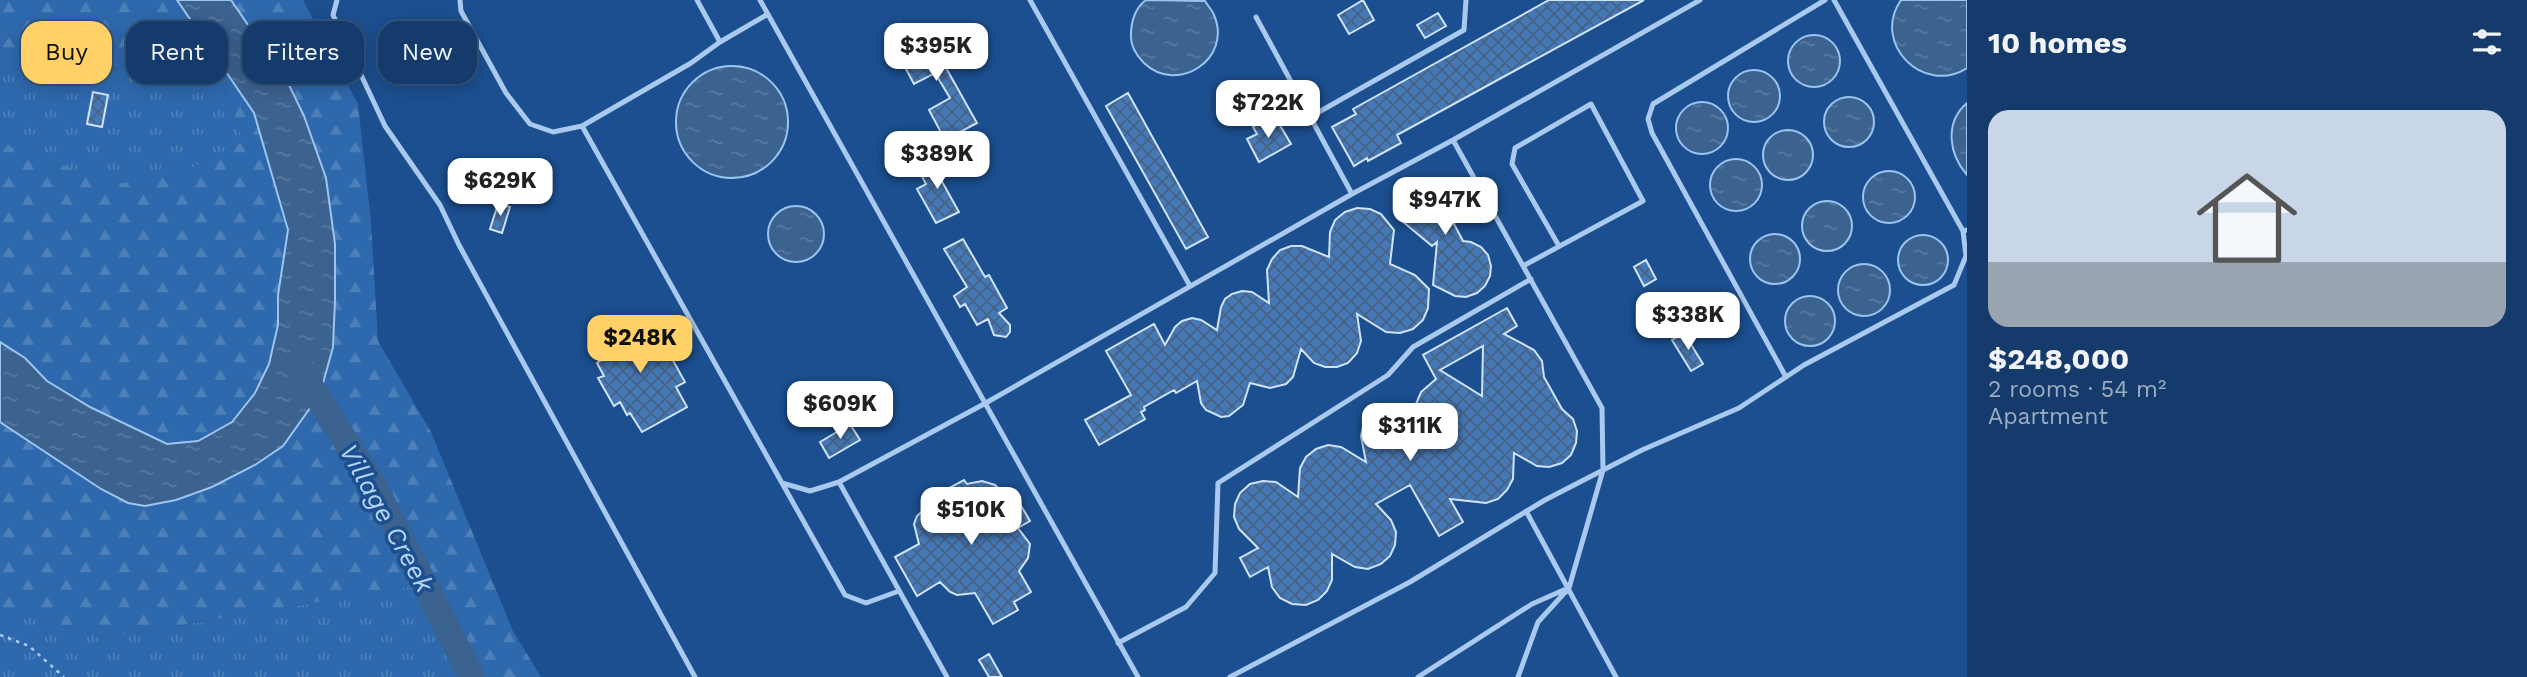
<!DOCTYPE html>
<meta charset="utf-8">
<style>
body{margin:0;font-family:"Work Sans",sans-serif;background:#1d4271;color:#f1f3f6;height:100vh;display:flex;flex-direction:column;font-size:26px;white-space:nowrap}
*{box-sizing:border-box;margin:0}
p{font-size:23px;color:#9dadc1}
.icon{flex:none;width:38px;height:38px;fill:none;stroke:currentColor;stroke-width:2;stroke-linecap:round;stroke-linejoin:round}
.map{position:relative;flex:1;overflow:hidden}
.drawer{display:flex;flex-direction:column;background:#143b6b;width:560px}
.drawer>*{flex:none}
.guide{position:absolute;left:21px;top:21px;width:665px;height:63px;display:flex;gap:14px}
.price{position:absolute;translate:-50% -60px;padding:0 16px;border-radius:14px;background:#fff;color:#222;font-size:23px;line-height:46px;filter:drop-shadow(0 2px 4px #0008)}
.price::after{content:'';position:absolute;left:50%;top:42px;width:21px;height:16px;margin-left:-10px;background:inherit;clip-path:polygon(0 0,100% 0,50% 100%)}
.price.active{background:#ffd166;color:#111}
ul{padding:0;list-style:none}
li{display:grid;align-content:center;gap:14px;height:371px;padding:0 21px}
li span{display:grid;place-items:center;height:217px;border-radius:21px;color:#555}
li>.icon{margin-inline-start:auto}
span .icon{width:126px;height:126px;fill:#fffc;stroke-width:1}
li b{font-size:30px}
h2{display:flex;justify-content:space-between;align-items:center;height:84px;padding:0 21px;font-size:30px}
.chip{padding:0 24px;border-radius:21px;background:#143b6b;box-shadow:0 4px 18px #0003,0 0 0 2px #33557e;font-size:24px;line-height:63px}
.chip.active{background:#ffd166;color:#111}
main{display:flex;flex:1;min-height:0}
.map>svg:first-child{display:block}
.grass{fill:url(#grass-tufts)}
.forest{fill:url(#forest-firs)}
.water{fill:url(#water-ripples);stroke:#9cc4f0;stroke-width:2}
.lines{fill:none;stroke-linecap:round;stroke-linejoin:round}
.river{stroke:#3c6290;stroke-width:26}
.building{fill:url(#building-cross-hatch);stroke:#cfe3fa;stroke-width:2;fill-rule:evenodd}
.path{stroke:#a9c9ee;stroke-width:2.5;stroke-dasharray:3.5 5;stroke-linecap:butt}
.lane{stroke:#a9c9ee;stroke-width:5}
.labels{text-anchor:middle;stroke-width:7;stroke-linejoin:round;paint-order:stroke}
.water-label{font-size:26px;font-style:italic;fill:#b5d3f5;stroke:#1b4f8f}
</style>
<main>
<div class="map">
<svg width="1967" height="677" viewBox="0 0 1967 677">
<defs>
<pattern id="grass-tufts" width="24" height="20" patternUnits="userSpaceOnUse" patternTransform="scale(1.75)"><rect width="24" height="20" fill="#2e69ad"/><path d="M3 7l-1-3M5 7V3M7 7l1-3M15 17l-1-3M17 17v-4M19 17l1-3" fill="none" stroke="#4d80b9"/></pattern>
<pattern id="forest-firs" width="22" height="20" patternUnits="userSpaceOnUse" patternTransform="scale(1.75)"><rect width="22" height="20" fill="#2e69ad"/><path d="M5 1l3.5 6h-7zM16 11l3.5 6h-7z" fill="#4d80b9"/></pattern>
<pattern id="water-ripples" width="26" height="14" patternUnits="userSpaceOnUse" patternTransform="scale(1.75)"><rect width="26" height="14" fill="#3c6290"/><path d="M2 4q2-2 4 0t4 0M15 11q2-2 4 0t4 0" fill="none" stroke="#597aa1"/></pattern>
<pattern id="building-cross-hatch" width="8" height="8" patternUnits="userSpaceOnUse" patternTransform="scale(1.75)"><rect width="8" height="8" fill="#4478b7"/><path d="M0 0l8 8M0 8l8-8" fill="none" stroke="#486282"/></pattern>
</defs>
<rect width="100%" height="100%" fill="#1b4f8f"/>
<path class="grass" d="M 148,62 L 217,73 L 233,107 L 243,142 L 176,176 L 115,185 L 0,143 L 0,70 Z
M 426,584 L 459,677 L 0,677 L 0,607 L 103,638 Z"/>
<path class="forest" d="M 0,0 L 303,0 L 358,104 L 371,222 L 378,341 L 431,432 L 513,631 L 541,677 L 463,677 L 426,584 L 103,638 L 0,607 L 0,143 L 115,184 L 176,176 L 242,142 L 233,107 L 217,73 L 148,62 L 0,70 Z"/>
<path class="water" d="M 177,0 L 231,0 L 289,85 L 304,116 L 326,178 L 335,244 L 335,300 L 333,347 L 320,394 L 283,446 L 255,465 L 212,487 L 176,500 L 145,506 L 128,503 L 101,489 L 0,422 L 0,342 L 25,358 L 47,381 L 90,407 L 167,444 L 198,441 L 232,422 L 255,393 L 269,364 L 278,325 L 278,295 L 288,230 L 254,113 Z
M 1146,0 L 1205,1 C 1208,6 1212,10 1214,15 C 1233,59 1177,95 1144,63 C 1136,55 1130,45 1131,34 C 1131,21 1136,7 1146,0 Z
M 1901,0 L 1967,0 L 1967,68 C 1923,96 1871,43 1901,0 Z
M1788 61a26 26 0 1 1 52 0a26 26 0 1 1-52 0Z
M676 122a56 56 0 1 1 112 0a56 56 0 1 1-112 0Z
M1728 96a26 26 0 1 1 52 0a26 26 0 1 1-52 0Z
M1824 122a25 25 0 1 1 50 0a25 25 0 1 1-50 0Z
M1676 128a26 26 0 1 1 52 0a26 26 0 1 1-52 0Z
M 1967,103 L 1967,175 C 1949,154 1944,123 1967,103 Z
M1763 155a25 25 0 1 1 50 0a25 25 0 1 1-50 0Z
M1710 185a26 26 0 1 1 52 0a26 26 0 1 1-52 0Z
M1863 197a26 26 0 1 1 52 0a26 26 0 1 1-52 0Z
M1802 226a25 25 0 1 1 50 0a25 25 0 1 1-50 0Z
M768 234a28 28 0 1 1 56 0a28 28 0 1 1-56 0Z
M1750 259a25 25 0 1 1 50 0a25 25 0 1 1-50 0Z
M1898 260a25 25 0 1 1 50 0a25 25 0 1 1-50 0Z
M1838 290a26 26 0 1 1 52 0a26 26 0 1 1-52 0Z
M1785 321a25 25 0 1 1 50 0a25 25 0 1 1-50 0Z"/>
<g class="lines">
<path class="river" d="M 299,368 L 373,484 L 472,677"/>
</g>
<path class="building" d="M 1363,0 L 1374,20 L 1349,34 L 1338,15 Z
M 1549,0 L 1644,0 L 1397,135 L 1401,143 L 1368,161 L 1367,158 L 1354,166 L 1332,127 L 1356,114 L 1353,109 Z
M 1438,13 L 1446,26 L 1425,38 L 1417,25 Z
M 922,25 L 977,123 L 945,140 L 929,110 L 950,98 L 935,73 L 914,84 L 894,47 L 915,36 L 912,31 Z
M 93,92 L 108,95 L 102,127 L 87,124 Z
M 1128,93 L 1208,237 L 1186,249 L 1106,106 Z
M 1264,120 L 1268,128 L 1278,122 L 1291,144 L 1259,162 L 1247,139 L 1257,134 L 1253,127 Z
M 944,157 L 952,171 L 940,178 L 959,212 L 936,223 L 917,189 L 926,184 L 919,171 Z
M 1425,178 L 1437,178 L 1447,183 L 1455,191 L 1459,202 L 1459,213 L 1454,224 L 1463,241 L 1471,242 L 1481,247 L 1488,255 L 1491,266 L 1490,276 L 1485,286 L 1477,293 L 1466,297 L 1455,296 L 1433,285 L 1437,242 L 1432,246 L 1402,221 L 1401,202 L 1406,191 L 1415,182 Z
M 498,204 L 510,207 L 502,233 L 490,229 Z
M 1357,208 L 1370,209 L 1381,214 L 1394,230 L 1390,264 L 1415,275 L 1429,289 L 1428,308 L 1423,320 L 1413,329 L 1400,333 L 1386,332 L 1357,314 L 1361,341 L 1357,353 L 1348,363 L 1337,367 L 1325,367 L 1314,363 L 1301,349 L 1293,377 L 1286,384 L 1270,388 L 1250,383 L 1243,405 L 1229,416 L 1221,417 L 1206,410 L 1201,403 L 1197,381 L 1176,393 L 1174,390 L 1144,407 L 1145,410 L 1141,412 L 1145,419 L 1099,445 L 1085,420 L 1131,395 L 1106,351 L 1154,324 L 1165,345 L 1175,327 L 1182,321 L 1192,318 L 1201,320 L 1217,330 L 1221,307 L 1225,299 L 1232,294 L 1242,291 L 1252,292 L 1269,303 L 1267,270 L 1272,259 L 1280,250 L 1291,246 L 1302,246 L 1329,257 L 1330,232 L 1335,220 L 1345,212 Z
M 963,239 L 985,277 L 989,275 L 1007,308 L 999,313 L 1010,325 L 1010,332 L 1006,337 L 994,335 L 988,319 L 977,325 L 965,304 L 960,307 L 954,296 L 967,287 L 944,249 Z
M 1646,260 L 1656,279 L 1644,286 L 1634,267 Z
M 1507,308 L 1517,326 L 1504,334 L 1534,350 L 1542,361 L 1544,377 L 1562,409 L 1573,419 L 1577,431 L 1576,443 L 1571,455 L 1562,463 L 1549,467 L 1537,466 L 1514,453 L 1513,479 L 1507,490 L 1498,499 L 1486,503 L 1450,499 L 1463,522 L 1439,536 L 1410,485 L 1376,504 L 1391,520 L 1396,532 L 1395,545 L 1390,556 L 1381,564 L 1368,569 L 1355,567 L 1332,554 L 1332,580 L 1327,591 L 1318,600 L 1306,605 L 1292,604 L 1280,598 L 1272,587 L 1268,567 L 1250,577 L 1240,558 L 1258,548 L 1239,529 L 1234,517 L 1235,504 L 1240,493 L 1250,484 L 1263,481 L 1276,482 L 1298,497 L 1300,468 L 1306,457 L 1316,449 L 1328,445 L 1341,447 L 1366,462 L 1361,436 L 1363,427 L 1374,413 L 1385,410 L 1397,412 L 1416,425 L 1416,404 L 1421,392 L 1436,379 L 1423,355 ZM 1483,346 L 1482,396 L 1440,370 Z
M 628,318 L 639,337 L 655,328 L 685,382 L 676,387 L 687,407 L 642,432 L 630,413 L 627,415 L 620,402 L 614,406 L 598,378 L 604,376 L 597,363 L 600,361 L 594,351 L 608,343 L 602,332 Z
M 1684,333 L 1703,364 L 1691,371 L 1672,340 Z
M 850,424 L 860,440 L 829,458 L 820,442 Z
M 964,480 L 967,484 L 982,481 L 995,485 L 1001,491 L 1006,505 L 1017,499 L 1030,521 L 1018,528 L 1030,544 L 1028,558 L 1019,571 L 1031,592 L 1014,602 L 1018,610 L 993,624 L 975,593 L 957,595 L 950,592 L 940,582 L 917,596 L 895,557 L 919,544 L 914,524 L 917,516 L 929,505 L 927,500 Z
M 989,654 L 1002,677 L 989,677 L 979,660 Z"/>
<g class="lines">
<path class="path" d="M 0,635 L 29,646 L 64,677"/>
<path class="lane" d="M 337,0 L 333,15 L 385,126 L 440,205 L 459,245 L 695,677
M 460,0 L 461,11 L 506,93 L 530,124 L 553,132 L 582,126 L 782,483 L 810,491 L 839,482
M 760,0 L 1138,677
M 1030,0 L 1190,286
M 1834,0 L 1963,231
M 1256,17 L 1352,194
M 720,42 L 768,14
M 1310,117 L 1464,30 L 1466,0
M 582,126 L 691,63 L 720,42 L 697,0
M 1453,140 L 1602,408 L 1603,470 L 1569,588 L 1538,622 L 1518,677
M 1523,266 L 1643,201 L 1591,104 L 1515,148 L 1512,164 L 1559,246
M 1786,377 L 1652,133 L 1648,119 L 1653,104 L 1825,0
M 782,483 L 845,595 L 866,603 L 899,591
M 1526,511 L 1616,677
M 1118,643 L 1186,607 L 1215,573 L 1218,483 L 1388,375 L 1413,347 L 1531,279
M 947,677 L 839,482 L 984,404 L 1352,194 L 1453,140 L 1700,0
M 1230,677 L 1410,582 L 1545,500 L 1642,450 L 1739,408 L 1804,365 L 1954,285 L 1966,256 L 1963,231 L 1967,230
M 1418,677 L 1532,604 L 1566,589"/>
</g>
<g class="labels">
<g class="water-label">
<text transform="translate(387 518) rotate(61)" y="9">Village Creek</text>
</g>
</g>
</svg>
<b class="price" style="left:936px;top:83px">$395K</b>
<b class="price" style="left:1268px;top:140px">$722K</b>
<b class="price" style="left:937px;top:191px">$389K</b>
<b class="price" style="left:500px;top:218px">$629K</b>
<b class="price" style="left:1445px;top:237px">$947K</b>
<b class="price" style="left:1688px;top:352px">$338K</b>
<b class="price active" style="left:640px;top:375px">$248K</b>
<b class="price" style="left:840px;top:441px">$609K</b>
<b class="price" style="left:1410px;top:463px">$311K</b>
<b class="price" style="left:971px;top:547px">$510K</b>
<div class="guide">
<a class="chip active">Buy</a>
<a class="chip">Rent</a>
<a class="chip">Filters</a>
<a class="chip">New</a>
</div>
</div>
<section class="drawer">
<h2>10 homes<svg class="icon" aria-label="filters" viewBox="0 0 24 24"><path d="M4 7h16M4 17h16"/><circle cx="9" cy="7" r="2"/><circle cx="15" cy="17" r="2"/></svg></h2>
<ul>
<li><span style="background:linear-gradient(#c9d6e8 70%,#9aa5b1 0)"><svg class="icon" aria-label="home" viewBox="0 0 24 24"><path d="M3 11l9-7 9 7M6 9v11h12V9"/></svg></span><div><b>$248,000</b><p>2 rooms · 54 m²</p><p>Apartment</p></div></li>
</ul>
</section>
</main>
